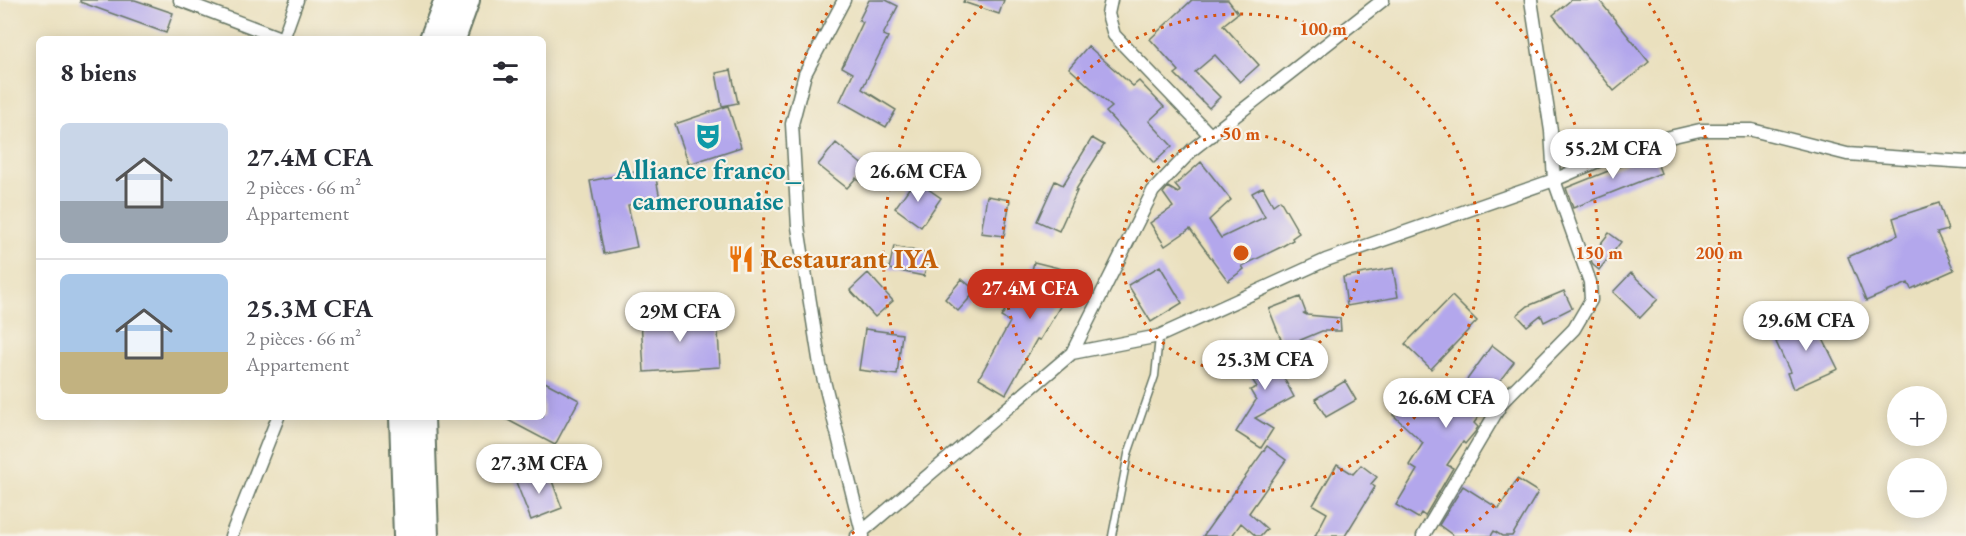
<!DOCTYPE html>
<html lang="fr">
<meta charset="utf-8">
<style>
body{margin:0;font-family:"EB Garamond",serif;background:#f7f7f7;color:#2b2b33;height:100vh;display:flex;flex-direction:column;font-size:22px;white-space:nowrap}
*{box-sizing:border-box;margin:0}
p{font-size:20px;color:#7c7c81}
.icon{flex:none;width:33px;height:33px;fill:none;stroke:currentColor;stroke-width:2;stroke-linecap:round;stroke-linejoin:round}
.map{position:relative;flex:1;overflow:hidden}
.drawer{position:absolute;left:36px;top:36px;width:510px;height:384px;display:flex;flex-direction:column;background:#fff;border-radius:9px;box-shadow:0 3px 15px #0003}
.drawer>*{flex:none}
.buttons{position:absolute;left:1887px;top:386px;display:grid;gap:12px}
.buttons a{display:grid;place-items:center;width:60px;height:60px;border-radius:50%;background:#fff;box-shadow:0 3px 15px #0003;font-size:30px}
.price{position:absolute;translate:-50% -51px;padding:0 14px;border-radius:21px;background:#fff;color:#222;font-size:20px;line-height:39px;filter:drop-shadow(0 2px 3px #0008)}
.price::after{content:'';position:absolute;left:50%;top:36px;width:18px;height:14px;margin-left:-9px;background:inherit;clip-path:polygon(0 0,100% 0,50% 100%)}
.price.selected{background:#c8321e;color:#fff}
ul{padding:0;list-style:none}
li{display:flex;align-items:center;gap:18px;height:150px;padding:0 24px}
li+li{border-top:2px solid #e1e1e2}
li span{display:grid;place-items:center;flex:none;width:168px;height:120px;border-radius:9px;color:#555}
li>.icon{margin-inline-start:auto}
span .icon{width:72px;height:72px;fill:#fffc;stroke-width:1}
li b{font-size:26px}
h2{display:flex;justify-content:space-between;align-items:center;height:72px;padding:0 24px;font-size:26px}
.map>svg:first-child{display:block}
.building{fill:#b3a7ec}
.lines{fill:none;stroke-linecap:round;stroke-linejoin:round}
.lane-casing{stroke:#667664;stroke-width:9}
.street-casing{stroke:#667664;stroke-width:15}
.highway-casing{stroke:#667664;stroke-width:26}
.lane{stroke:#fff;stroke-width:6}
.street{stroke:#fff;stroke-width:12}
.highway{stroke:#fff;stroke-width:22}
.ring{fill:none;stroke:#d45610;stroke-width:3;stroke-dasharray:3 6}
.labels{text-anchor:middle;stroke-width:4.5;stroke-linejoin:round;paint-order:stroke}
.culture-label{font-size:27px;font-weight:bold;fill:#0d838f;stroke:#f7f3e8}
.food-label{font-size:27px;font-weight:bold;fill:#c56008;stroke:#f7f3e8;text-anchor:start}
.centre{fill:#d45610;stroke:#f7f3e8;stroke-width:3}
.ring-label{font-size:18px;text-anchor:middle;font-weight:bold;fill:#d45610;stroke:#f7f3e8;stroke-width:4.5;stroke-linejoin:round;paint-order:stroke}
</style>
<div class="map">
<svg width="1966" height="536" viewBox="0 0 1966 536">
<rect width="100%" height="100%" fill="#f7f3e8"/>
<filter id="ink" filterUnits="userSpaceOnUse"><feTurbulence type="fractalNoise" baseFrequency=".0167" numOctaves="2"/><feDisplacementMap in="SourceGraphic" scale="12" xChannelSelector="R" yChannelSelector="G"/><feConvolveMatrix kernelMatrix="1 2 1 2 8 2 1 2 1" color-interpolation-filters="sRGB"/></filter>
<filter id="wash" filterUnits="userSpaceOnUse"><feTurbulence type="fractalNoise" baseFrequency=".008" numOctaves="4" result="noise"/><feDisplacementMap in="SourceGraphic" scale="24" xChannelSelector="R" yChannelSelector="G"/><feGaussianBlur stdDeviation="1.35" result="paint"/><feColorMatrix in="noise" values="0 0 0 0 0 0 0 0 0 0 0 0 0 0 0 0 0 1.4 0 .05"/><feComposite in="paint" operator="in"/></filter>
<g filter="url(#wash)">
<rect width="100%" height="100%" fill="#eae0be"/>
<g id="blocks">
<path class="building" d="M 80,0 L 135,0 L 173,13 L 166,33 L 80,2 Z
M 869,0 L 886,0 L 898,6 L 883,35 L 888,37 L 862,89 L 896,110 L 886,127 L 840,101 L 853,73 L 842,67 L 863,22 L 859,20 Z
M 964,0 L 1004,0 L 999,14 L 963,2 Z
M 1192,0 L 1228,0 L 1238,13 L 1223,25 L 1259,65 L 1240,82 L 1215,55 L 1195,72 L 1220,97 L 1209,108 L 1175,74 L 1179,71 L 1150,39 Z
M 1571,0 L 1599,0 L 1649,62 L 1614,91 L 1553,15 Z
M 1088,46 L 1133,86 L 1139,81 L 1164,107 L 1149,121 L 1172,146 L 1154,163 L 1106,112 L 1112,107 L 1069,68 Z
M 731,70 L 738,103 L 722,106 L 716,73 Z
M 728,106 L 741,147 L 689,164 L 675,124 Z
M 1092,138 L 1104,145 L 1075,191 L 1077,191 L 1059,231 L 1037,221 L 1055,181 L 1063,185 Z
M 836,143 L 871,172 L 860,182 L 856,178 L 847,188 L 818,165 Z
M 1653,153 L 1661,173 L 1573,208 L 1566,188 Z
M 1201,162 L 1231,200 L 1209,220 L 1221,238 L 1265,217 L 1252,193 L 1263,187 L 1273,205 L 1280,200 L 1299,233 L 1292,238 L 1293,240 L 1281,247 L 1242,266 L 1244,269 L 1228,281 L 1190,229 L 1165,246 L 1150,223 L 1173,207 L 1163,193 L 1168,187 L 1178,193 L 1180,191 L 1175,185 Z
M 654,168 L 660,199 L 628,205 L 637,247 L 604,254 L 590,181 Z
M 915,180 L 941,198 L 921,227 L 895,208 Z
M 987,196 L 1010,200 L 1004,236 L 981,233 Z
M 1939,203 L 1948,230 L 1937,233 L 1954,270 L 1911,289 L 1908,283 L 1866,301 L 1848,257 L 1898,235 L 1893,218 Z
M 1609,233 L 1621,242 L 1599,270 L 1593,265 L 1590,257 Z
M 894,246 L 929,254 L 924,276 L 889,269 Z
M 1034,262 L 1087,275 L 1080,302 L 1065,298 L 1040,340 L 1037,339 L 1006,394 L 979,378 L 1010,322 L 1001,317 L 1019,287 L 1027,291 Z
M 1160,266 L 1182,303 L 1151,322 L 1128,285 Z
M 1393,268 L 1398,297 L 1347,306 L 1343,277 Z
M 868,273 L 893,301 L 875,317 L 850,290 Z
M 1631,273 L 1658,299 L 1640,318 L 1613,292 Z
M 962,279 L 976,291 L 958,311 L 945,299 Z
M 1564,291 L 1572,308 L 1544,322 L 1541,315 L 1527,326 L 1517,315 L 1528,306 Z
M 1452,296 L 1477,321 L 1431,369 L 1405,344 Z
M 1300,297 L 1306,313 L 1303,313 L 1307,315 L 1340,318 L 1341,331 L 1322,331 L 1284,347 L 1269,309 Z
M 1807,307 L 1838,369 L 1793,389 L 1787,373 L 1790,372 L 1776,342 L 1799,331 L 1791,314 Z
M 717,314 L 720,367 L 644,372 L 641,319 Z
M 865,329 L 902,334 L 897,375 L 859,370 Z
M 1276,341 L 1290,362 L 1279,369 L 1294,397 L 1255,418 L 1273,429 L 1261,448 L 1236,432 L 1256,400 L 1250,390 L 1257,387 L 1242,364 Z
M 1492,345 L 1514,362 L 1489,395 L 1493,398 L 1474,423 L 1478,427 L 1475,432 L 1465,444 L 1463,442 L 1447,465 L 1453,468 L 1425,516 L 1421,513 L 1418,518 L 1396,505 L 1417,470 L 1409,465 L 1423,443 L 1393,415 L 1410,396 L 1413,399 L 1427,385 L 1448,406 Z
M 543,381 L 579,400 L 555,445 L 502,417 L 543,417 Z
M 1345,381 L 1356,400 L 1326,417 L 1315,399 Z
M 1267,446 L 1286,460 L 1249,513 L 1267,529 L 1261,536 L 1256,536 L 1241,523 L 1232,536 L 1203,536 Z
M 1337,464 L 1353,474 L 1361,465 L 1377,477 L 1371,484 L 1375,487 L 1345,536 L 1315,536 L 1327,513 L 1313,505 Z
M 548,470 L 562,508 L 531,520 L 516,482 Z
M 1517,479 L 1538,492 L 1512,536 L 1502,536 L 1494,531 L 1491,536 L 1454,536 L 1439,525 L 1463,486 L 1499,509 Z"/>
</g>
</g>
<g filter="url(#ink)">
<use href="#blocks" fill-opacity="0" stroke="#667664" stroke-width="1.5"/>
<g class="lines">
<defs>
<path id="lane" d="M 1112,536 L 1128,454 L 1155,376 L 1159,337"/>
<path id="street" d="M 180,0 L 283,39
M 844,0 L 805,74 L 792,124 L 798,227 L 820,365 L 863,536
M 1111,0 L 1108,14 L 1114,35 L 1211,136
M 283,39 L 297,0
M 1072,353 L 1153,191 L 1193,149 L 1383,0
M 231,536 L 278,417
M 857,536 L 1072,353 L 1159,336 L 1326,260 L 1554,180 L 1635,145 L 1700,130 L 1752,130 L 1847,154 L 1966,162
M 1423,536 L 1503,401 L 1574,329 L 1591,300 L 1590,282 L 1554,180 L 1551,131 L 1531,0"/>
<path id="highway" d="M 431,39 L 446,0
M 454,39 L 468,0
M 401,417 L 405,536
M 423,417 L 427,536"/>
</defs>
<use href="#lane" class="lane-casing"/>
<use href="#street" class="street-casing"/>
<use href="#highway" class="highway-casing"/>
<use href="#lane" class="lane"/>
<use href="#street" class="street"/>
<use href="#highway" class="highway"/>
</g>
</g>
<g class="ring">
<circle cx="1241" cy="253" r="119"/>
<circle cx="1241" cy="253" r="239"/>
<path d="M1021 535A358 358 0 0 1 986 2M1496 2A358 358 0 0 1 1461 535"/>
<path d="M854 534A478 478 0 0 1 833 3M1649 3A478 478 0 0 1 1628 534"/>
</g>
<defs>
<symbol id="theatre-bare" viewBox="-9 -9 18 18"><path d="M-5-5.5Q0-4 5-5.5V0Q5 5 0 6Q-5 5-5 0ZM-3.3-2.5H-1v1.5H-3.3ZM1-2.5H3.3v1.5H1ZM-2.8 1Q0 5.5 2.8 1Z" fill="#0f9aa8" stroke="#f7f3e8" stroke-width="2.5" paint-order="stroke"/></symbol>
<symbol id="restaurant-bare" viewBox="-9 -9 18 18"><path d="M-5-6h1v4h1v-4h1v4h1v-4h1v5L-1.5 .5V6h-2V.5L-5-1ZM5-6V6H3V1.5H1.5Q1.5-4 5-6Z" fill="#e8710a" stroke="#f7f3e8" stroke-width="2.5" paint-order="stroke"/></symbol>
</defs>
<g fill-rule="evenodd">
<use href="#theatre-bare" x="689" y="117" width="38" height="38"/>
<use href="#restaurant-bare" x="722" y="240" width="38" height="38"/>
</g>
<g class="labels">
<g class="culture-label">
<text x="708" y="179">Alliance franco_<tspan x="708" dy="31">camerounaise</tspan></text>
</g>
<g class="food-label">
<text x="761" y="268">Restaurant IYA</text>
</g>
</g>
<circle cx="1241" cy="253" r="9" class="centre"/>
<g class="ring-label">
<text x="1323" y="35">100 m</text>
<text x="1241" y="140">50 m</text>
<text x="1599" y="259">150 m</text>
<text x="1719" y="259">200 m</text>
</g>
</svg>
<div class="buttons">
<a>+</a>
<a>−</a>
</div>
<b class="price" style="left:1613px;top:180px">55.2M CFA</b>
<b class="price" style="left:918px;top:203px">26.6M CFA</b>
<b class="price selected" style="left:1030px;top:320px">27.4M CFA</b>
<b class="price" style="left:680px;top:343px">29M CFA</b>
<b class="price" style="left:1806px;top:352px">29.6M CFA</b>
<b class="price" style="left:1265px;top:391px">25.3M CFA</b>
<b class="price" style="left:1446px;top:429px">26.6M CFA</b>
<b class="price" style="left:539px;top:495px">27.3M CFA</b>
<section class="drawer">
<h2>8 biens<svg class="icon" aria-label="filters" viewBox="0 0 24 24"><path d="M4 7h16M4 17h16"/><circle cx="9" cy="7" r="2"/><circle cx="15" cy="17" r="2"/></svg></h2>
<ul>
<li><span style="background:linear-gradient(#c9d6e8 65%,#9aa5b1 0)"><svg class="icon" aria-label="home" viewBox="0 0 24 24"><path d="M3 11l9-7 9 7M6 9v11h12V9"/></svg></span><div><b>27.4M CFA</b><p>2 pièces · 66 m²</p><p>Appartement</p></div></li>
<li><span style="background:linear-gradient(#a9c7e8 65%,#c2b280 0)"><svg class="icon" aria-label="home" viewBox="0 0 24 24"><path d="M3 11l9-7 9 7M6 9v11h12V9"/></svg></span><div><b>25.3M CFA</b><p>2 pièces · 66 m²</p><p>Appartement</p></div></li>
</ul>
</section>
</div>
